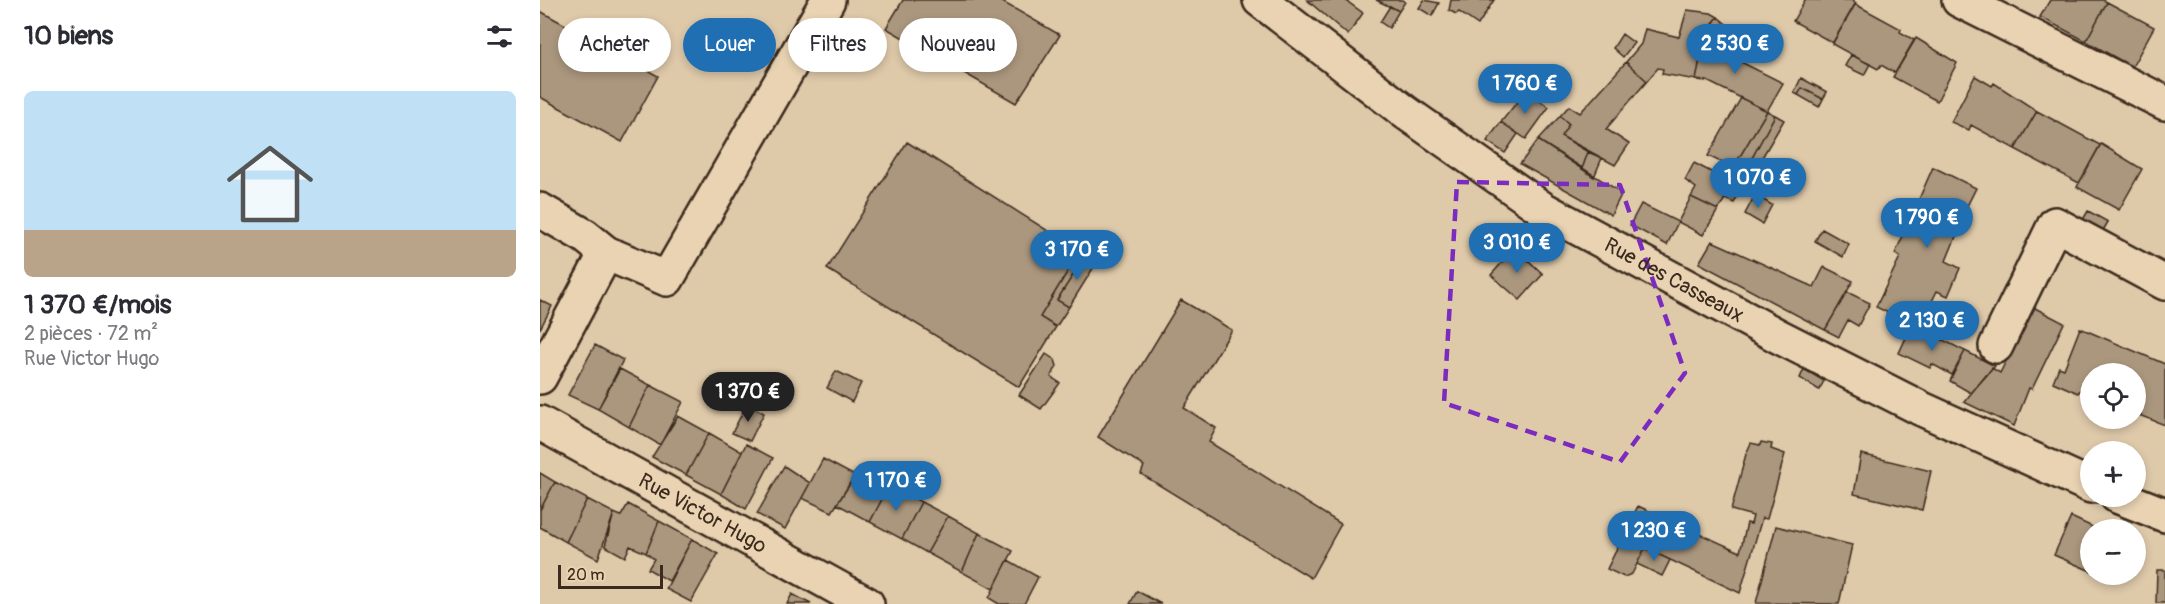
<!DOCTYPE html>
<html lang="fr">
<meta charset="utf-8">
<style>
body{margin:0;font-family:Pangolin,sans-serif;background:#f2f2f3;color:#2b2b33;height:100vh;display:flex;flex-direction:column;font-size:22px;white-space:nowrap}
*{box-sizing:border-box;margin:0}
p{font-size:20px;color:#7c7c81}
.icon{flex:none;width:33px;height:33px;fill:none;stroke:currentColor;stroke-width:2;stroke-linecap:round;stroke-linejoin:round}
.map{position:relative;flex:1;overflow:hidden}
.side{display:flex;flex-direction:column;background:#fff;width:540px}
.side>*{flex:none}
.guide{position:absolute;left:18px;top:18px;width:570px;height:54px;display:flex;gap:12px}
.tools{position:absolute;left:1540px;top:363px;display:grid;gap:12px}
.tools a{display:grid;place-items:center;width:66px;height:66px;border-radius:50%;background:#fff;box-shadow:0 3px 9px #0003;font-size:30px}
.scale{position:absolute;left:18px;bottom:15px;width:105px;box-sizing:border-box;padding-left:6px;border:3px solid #3b2a1e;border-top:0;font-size:16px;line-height:21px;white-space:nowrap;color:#3b2a1e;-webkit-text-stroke:4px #e9d3b2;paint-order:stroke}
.price{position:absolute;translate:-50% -51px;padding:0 14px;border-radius:21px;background:#1f6fb2;color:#fff;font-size:20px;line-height:39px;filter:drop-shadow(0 2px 3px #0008)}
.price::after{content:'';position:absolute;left:50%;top:36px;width:18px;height:14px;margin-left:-9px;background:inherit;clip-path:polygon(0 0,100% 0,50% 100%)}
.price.selected{background:#222;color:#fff}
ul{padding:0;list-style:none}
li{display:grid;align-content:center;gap:12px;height:318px;padding:0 24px}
li span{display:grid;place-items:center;height:186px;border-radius:9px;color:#555}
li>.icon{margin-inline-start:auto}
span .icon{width:108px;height:108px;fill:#fffc;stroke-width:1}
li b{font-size:26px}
h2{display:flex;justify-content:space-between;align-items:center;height:72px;padding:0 24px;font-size:26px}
.pill{padding:0 21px;border-radius:27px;background:#fff;box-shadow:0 3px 9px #0003;font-size:21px;line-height:54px}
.pill.selected{background:#1f6fb2;color:#fff}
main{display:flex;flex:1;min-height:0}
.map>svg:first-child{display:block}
.building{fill:#ab977e;stroke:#3b2a1e;stroke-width:1.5}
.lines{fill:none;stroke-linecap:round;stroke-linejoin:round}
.minor-casing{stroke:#3b2a1e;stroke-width:38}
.tertiary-casing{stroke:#3b2a1e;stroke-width:38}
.minor{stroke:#e9d3b2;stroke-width:33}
.tertiary{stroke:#e9d3b2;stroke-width:33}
.marked{fill:none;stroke:#7b2cbf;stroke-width:4.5;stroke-dasharray:12 8;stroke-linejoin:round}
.labels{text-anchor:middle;stroke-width:4.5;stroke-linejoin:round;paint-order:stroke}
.street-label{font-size:21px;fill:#3b2a1e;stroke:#e9d3b2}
</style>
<main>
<section class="side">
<h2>10 biens<svg class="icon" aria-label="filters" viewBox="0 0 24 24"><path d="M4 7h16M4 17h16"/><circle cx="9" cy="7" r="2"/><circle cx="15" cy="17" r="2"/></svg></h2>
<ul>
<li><span style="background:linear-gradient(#bfe0f5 75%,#b9a48a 0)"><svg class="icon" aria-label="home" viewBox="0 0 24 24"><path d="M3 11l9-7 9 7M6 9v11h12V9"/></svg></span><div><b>1 370 €/mois</b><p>2 pièces · 72 m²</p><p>Rue Victor Hugo</p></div></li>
</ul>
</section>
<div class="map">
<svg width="1625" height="604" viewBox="0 0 1625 604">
<rect width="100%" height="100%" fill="#dec9a9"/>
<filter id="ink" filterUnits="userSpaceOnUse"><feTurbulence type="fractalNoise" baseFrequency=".0167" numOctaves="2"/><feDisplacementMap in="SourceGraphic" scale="12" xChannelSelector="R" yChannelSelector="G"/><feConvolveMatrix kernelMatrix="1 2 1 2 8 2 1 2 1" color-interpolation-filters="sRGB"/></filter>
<g filter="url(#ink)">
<path class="building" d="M 363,0 L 459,0 L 520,35 L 476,103 L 346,28 Z
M 767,0 L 805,0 L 823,13 L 808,35 Z
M 836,0 L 862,0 L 865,2 L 859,11 Z
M 884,0 L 899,3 L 892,16 L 879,8 Z
M 911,0 L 954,0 L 938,25 L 919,12 L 916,14 L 909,10 Z
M 1265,0 L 1311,0 L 1316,3 L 1293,43 L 1253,21 Z
M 1510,0 L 1563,0 L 1567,2 L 1546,41 L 1500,17 Z
M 1567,2 L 1614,27 L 1592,67 L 1546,41 Z
M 1315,4 L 1361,29 L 1360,32 L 1374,40 L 1355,73 L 1341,65 L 1338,69 L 1292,44 Z
M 850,6 L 859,11 L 849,28 L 840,22 Z
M 1147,10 L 1171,13 L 1178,17 L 1165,33 L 1156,80 L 1122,74 L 1123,69 L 1118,68 L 1107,81 L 1086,62 L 1101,44 L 1105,29 L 1139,37 Z
M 0,11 L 118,76 L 82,142 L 0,97 Z
M 1178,17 L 1191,28 L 1182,40 L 1169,29 Z
M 1169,29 L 1182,40 L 1175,49 L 1243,83 L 1227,111 L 1167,81 L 1156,80 L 1165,33 Z
M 1082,34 L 1094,43 L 1083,57 L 1073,48 Z
M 1376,38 L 1417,63 L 1397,101 L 1353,77 Z
M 1311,55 L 1330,64 L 1324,75 L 1305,66 Z
M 1086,62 L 1107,81 L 1066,129 L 1089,144 L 1075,165 L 1021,136 L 1029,124 L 1020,116 L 1029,106 L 1040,113 Z
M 1435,76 L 1452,86 L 1454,83 L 1497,111 L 1475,149 L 1431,125 L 1429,130 L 1411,122 Z
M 1261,78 L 1287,92 L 1283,99 L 1262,88 L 1258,95 L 1254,93 Z
M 1262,88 L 1283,99 L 1279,107 L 1258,95 Z
M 986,91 L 1009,107 L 986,139 L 961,122 Z
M 1201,98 L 1227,111 L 1193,168 L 1168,156 Z
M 1227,111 L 1235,115 L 1204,173 L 1193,168 Z
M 1497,111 L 1560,145 L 1539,183 L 1475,149 Z
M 1235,115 L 1244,120 L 1210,178 L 1204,173 Z
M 1020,116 L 1029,124 L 1021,136 L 1048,152 L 1042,169 L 998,140 Z
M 961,122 L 978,134 L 965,153 L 947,141 Z
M 998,140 L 1082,193 L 1071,215 L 980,164 Z
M 367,142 L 540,251 L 500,317 L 516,327 L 479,387 L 287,269 Z
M 1561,144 L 1602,169 L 1579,210 L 1537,187 Z
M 1048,152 L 1062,158 L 1054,177 L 1042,169 Z
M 1154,163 L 1194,184 L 1178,210 L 1151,197 L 1156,188 L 1145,180 Z
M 1393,167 L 1436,188 L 1423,214 L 1424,217 L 1406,261 L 1420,268 L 1408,296 L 1397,291 L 1379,328 L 1336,307 L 1360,257 L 1355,254 Z
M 1194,184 L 1201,189 L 1194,203 L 1185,199 Z
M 1215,195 L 1232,205 L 1222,224 L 1205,214 Z
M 1151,197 L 1178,210 L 1163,235 L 1138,222 Z
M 1101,204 L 1138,222 L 1127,245 L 1090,225 Z
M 1548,211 L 1568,222 L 1561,234 L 1541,223 Z
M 1282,229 L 1309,244 L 1303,257 L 1275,241 Z
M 1172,241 L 1274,287 L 1284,267 L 1313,281 L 1285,330 L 1159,263 Z
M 975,248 L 1003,274 L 980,300 L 951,275 Z
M 540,251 L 546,255 L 517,300 L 529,307 L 516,327 L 500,317 Z
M 546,255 L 557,262 L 529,307 L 517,300 Z
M 1307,292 L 1330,303 L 1318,326 L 1308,320 L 1299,337 L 1285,330 Z
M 0,300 L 12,306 L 0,329 Z
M 641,300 L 692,330 L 644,408 L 676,428 L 669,442 L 801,524 L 771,578 L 601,474 L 604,466 L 558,437 Z
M 1493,307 L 1524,323 L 1492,389 L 1489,388 L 1474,426 L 1424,402 L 1452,368 L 1460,373 Z
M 1540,328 L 1625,364 L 1625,425 L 1596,414 L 1596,374 L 1551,374 L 1551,394 L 1541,389 L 1538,393 L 1513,382 L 1519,367 L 1524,369 Z
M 1369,331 L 1378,336 L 1381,332 L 1396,339 L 1397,337 L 1425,351 L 1412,375 L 1392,364 L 1390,368 L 1359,353 Z
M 55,345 L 83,360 L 58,409 L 28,395 Z
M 1425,351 L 1455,366 L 1431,393 L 1410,381 Z
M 506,354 L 515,360 L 517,366 L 511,377 L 520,383 L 501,409 L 479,395 Z
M 80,369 L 110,385 L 89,427 L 58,409 Z
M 1264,369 L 1284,381 L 1279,390 L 1260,378 Z
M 296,371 L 321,383 L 312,402 L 287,388 Z
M 110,385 L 143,402 L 120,445 L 89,427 Z
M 207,404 L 224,413 L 210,441 L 192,433 Z
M 138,416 L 169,433 L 146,475 L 112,457 Z
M 169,433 L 202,452 L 181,494 L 146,475 Z
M 1221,442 L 1232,444 L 1231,449 L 1245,454 L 1227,519 L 1222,518 L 1200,593 L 1105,548 L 1092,574 L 1084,577 L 1067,569 L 1098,506 L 1200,552 L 1207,523 L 1211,524 L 1213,516 L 1191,510 L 1206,454 L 1211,443 L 1220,445 Z
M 206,444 L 233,458 L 206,509 L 181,494 Z
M 1321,454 L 1391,471 L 1382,510 L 1314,494 Z
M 283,459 L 315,476 L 292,512 L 262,498 Z
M 244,466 L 270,483 L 245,529 L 217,514 Z
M 320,467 L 350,484 L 330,522 L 297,504 Z
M 0,473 L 15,482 L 0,510 Z
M 15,482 L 47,499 L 26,542 L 0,527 L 0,510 Z
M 350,484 L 381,502 L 362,539 L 330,522 Z
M 47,499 L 74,513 L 58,559 L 26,542 Z
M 381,502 L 408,516 L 387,553 L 362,539 Z
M 88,504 L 119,521 L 106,553 L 90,546 L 85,557 L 65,546 L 74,513 L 81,516 Z
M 408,516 L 439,533 L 422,572 L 387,553 Z
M 1531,517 L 1559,530 L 1551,530 L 1551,571 L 1514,555 Z
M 119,521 L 152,539 L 129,581 L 108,569 L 114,559 L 106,553 Z
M 1236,526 L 1312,545 L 1299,604 L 1216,603 Z
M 439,533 L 473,551 L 453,589 L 422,572 Z
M 152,539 L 178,554 L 151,602 L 126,589 Z
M 1105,548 L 1130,560 L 1122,576 L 1097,564 Z
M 468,560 L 498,577 L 484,604 L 459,604 L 449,598 Z
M 1617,570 L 1625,570 L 1625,603 L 1616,603 Z
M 597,591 L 621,604 L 590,604 Z
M 252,594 L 271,604 L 247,604 Z"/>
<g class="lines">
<defs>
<g id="minor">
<path d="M 1419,0 L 1625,103"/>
<path d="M 0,210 L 45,236 L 66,253 L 127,279 L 288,0"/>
<path d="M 1456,346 L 1515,224 L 1625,283"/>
<path d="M 0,377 L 66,253"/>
<path id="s1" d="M 0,423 L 327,604"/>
</g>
<g id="tertiary">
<path id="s2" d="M 720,0 L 865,112 L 1003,209 L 1238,336 L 1382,409 L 1551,486"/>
<path d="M 1577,496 L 1625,515"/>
</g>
</defs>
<use href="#minor" class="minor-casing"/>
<use href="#tertiary" class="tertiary-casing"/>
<use href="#minor" class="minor"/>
<use href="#tertiary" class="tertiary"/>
</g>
</g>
<path class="marked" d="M 917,182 L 1080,185 L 1145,373 L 1080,462 L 904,403 Z"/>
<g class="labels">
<g class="street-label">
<text dy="7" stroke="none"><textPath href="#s2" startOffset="501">Rue des Casseaux</textPath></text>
<text dy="7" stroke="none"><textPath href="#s1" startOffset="186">Rue Victor Hugo</textPath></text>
</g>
</g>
</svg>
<div class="tools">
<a><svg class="icon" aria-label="locate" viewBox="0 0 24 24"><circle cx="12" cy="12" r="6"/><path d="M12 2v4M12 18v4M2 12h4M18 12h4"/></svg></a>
<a>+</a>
<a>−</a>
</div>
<div class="scale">20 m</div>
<b class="price" style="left:1195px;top:75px">2 530 €</b>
<b class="price" style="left:985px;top:115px">1 760 €</b>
<b class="price" style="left:1218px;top:209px">1 070 €</b>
<b class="price" style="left:1387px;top:249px">1 790 €</b>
<b class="price" style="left:977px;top:274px">3 010 €</b>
<b class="price" style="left:537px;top:281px">3 170 €</b>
<b class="price" style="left:1392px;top:352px">2 130 €</b>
<b class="price selected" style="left:208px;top:423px">1 370 €</b>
<b class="price" style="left:356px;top:512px">1 170 €</b>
<b class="price" style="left:1114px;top:562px">1 230 €</b>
<div class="guide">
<a class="pill">Acheter</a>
<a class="pill selected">Louer</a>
<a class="pill">Filtres</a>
<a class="pill">Nouveau</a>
</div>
</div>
</main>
